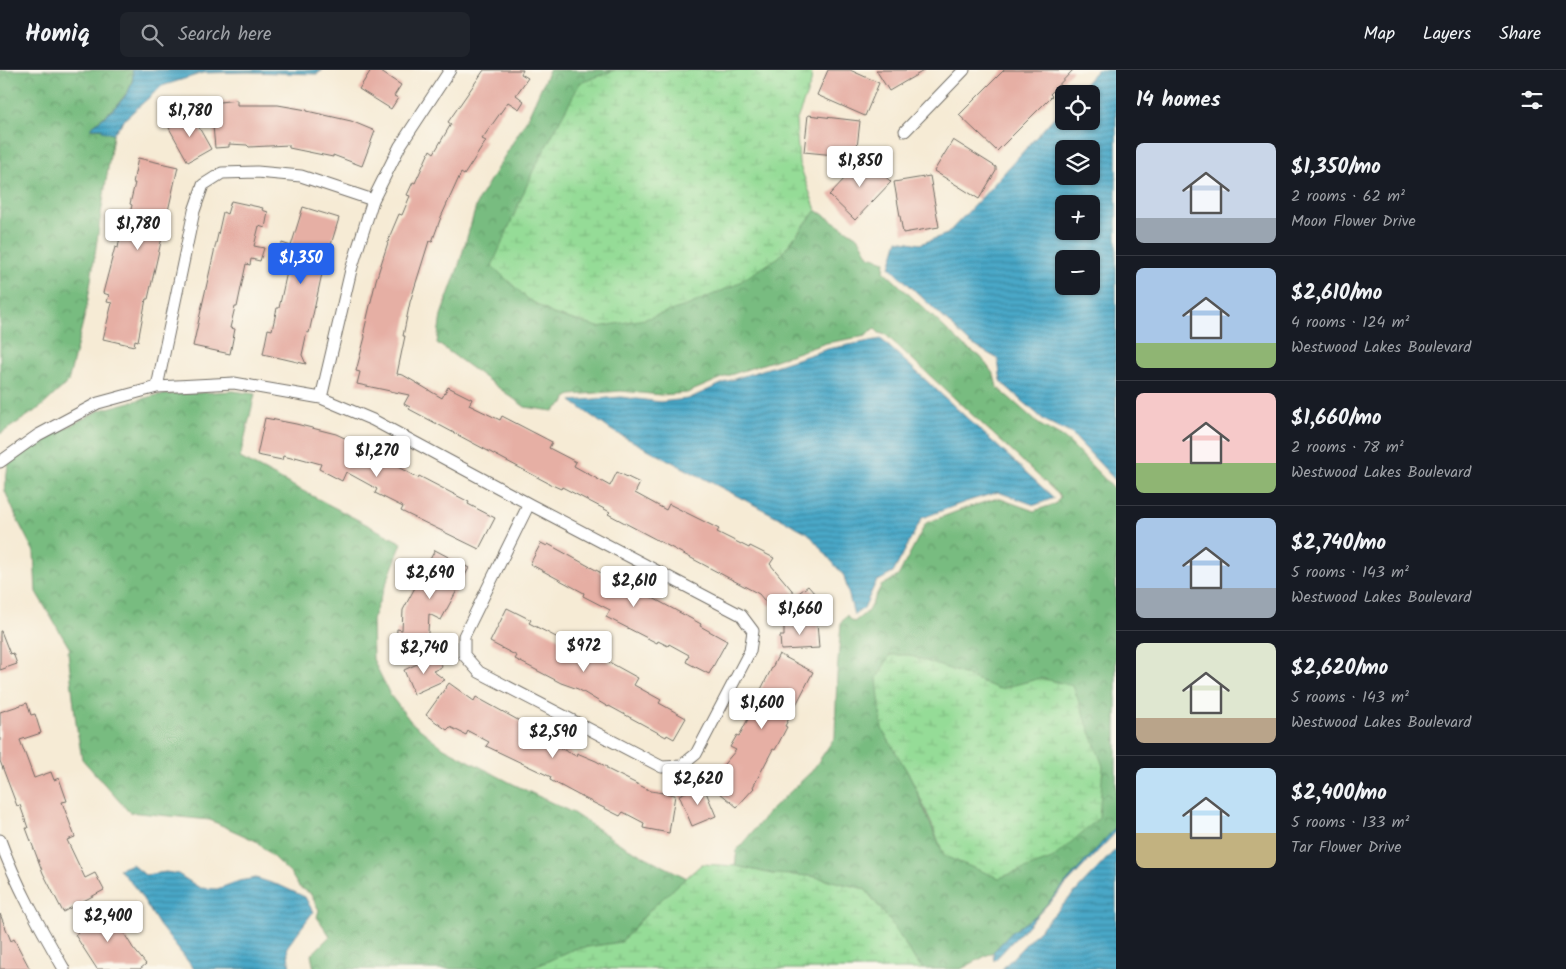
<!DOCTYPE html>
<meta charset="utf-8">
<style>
body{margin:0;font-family:Kalam,sans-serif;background:#20242c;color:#f1f3f6;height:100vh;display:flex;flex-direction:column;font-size:19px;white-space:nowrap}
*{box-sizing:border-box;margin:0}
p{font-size:16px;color:#9ea1a6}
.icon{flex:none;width:28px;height:28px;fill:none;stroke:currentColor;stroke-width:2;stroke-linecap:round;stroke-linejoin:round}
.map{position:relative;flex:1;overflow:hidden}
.side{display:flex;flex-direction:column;background:#171b24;width:450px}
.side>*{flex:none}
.fabs{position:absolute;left:1055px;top:15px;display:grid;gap:10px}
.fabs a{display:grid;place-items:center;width:45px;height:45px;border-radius:8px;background:#171b24;box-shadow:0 1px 4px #0004;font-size:25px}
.price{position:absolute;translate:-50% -42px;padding:0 11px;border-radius:5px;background:#fff;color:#222;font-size:16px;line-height:32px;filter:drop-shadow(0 1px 2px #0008)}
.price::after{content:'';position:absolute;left:50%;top:30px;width:15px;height:11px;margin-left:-8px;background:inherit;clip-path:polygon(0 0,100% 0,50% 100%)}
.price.active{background:#2563eb;color:#fff}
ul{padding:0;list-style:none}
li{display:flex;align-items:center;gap:15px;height:125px;padding:0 20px}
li+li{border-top:1px solid #363941}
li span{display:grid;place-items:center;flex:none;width:140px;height:100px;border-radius:8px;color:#555}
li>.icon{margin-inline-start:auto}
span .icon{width:60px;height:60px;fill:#fffc;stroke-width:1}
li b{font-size:21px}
h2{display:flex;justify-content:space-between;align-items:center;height:60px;padding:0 20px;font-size:21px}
header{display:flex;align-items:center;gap:30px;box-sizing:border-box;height:70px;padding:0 25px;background:#171b24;border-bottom:1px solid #363941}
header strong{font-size:24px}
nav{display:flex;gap:28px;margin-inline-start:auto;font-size:18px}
.search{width:350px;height:45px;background:#20242c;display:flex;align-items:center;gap:12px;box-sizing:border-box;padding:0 18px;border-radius:8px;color:#9ea1a6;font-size:19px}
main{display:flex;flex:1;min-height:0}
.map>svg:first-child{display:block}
.forest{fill:url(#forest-crowns);stroke:#527456;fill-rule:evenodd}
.wetland{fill:url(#wetland-marsh);stroke:#608461}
.water{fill:url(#water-rules);stroke:#3a6979;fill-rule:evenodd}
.building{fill:#e6afa4}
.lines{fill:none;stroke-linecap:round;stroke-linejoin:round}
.street-casing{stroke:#726e66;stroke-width:13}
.street{stroke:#fff;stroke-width:11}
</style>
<header>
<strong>Homiq</strong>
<div class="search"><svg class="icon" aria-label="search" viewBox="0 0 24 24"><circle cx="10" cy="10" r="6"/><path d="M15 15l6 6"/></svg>Search here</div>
<nav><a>Map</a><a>Layers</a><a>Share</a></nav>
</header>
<main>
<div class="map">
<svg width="1116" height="899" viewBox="0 0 1116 899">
<defs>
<pattern id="forest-crowns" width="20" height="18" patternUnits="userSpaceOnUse" patternTransform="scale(1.25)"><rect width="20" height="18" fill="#78bc80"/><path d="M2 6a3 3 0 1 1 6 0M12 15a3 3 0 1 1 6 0" fill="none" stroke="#639969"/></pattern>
<pattern id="wetland-marsh" width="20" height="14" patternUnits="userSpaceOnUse" patternTransform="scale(1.25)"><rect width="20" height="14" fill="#95dc97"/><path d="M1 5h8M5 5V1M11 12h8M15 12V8" fill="none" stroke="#81bd82"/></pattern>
<pattern id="water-rules" width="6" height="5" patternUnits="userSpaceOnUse" patternTransform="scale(1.25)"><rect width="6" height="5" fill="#48a7c7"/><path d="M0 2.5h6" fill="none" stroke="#3c88a2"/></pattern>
</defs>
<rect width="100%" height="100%" fill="#fbf7ec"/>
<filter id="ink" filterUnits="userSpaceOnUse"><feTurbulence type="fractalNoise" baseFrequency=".02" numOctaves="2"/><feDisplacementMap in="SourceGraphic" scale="10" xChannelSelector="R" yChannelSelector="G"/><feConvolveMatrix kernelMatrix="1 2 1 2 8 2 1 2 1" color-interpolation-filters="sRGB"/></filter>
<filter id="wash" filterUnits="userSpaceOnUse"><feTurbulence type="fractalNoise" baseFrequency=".0096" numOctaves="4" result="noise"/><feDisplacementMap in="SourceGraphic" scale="20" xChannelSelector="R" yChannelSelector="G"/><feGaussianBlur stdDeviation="1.12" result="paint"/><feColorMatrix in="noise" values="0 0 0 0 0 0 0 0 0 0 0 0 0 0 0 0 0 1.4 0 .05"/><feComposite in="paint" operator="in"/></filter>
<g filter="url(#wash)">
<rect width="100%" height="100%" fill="#f6ebd5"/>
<path class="forest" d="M 0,0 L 135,0 L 135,1 L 129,20 L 117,35 L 90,58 L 114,59 L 87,236 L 68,312 L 41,337 L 0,364 Z
M 549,0 L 615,0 L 580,13 L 528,229 L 553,244 L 599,257 L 779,187 L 816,140 L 859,168 L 869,186 L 885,191 L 884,201 L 965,277 L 981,287 L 994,305 L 997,317 L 1040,355 L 1062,367 L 1071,374 L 1116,421 L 1116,757 L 1038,844 L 1012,862 L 993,882 L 961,899 L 924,899 L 918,894 L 890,851 L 865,819 L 811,806 L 772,804 L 735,796 L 737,780 L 769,742 L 812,701 L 835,667 L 837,604 L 841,553 L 847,545 L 849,549 L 854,552 L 868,541 L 881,516 L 898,506 L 926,453 L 966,438 L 998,428 L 1034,441 L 1055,434 L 1060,428 L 1059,425 L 886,265 L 879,263 L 874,258 L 866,266 L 826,273 L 727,306 L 687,323 L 661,325 L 621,321 L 571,325 L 566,328 L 565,332 L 553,341 L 525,337 L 437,273 L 441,245 L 458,198 L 478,130 L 527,49 ZM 958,602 L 999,620 L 1041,608 L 944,786 L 911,708 L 882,659 Z
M 233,321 L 255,324 L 240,388 L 402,473 L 372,550 L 373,589 L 390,625 L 412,653 L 444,678 L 509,712 L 573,743 L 622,775 L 687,808 L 655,835 L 621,872 L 574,879 L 531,899 L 314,899 L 311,885 L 330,866 L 317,847 L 319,840 L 310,823 L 299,817 L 291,804 L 256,771 L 210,750 L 129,742 L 82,689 L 76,653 L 68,582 L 70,579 L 36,522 L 34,482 L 19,453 L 5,421 L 8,394 L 41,371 L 100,340 L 157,325 Z"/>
<path class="wetland" d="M 615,0 L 812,0 L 811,13 L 796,52 L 799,93 L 816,140 L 779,187 L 735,215 L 689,235 L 645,249 L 598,257 L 553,244 L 528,229 L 492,196 L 533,101 L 580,13 Z
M 890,585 L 908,585 L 958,602 L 999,619 L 1041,608 L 1073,616 L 1103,696 L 1099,748 L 1052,789 L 999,808 L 944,786 L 931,752 L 911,708 L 882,659 L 877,608 Z
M 702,794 L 736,796 L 772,804 L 811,806 L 865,819 L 890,851 L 918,894 L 924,899 L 531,899 L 574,879 L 621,872 L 655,835 Z"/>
<path class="water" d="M 132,0 L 323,0 L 317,4 L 249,2 L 203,3 L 162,16 L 126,48 L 113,64 L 102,61 L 102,58 L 90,58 C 105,46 139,23 132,0 Z
M 1097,0 L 1116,0 L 1116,411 L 1072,364 L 1044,350 L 1001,312 L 998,289 L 970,273 L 890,197 L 898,170 L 920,174 L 947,164 L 985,124 L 1064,36 L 1064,51 L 1091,51 L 1091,24 L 1075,24 ZM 1064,79 L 1091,79 L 1091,106 L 1064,106 ZM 1064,134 L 1091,134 L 1091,161 L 1064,161 ZM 1064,189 L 1091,189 L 1091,216 L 1064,216 Z
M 881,269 L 1054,428 L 1035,435 L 998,422 L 965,432 L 922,448 L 893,503 L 876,512 L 864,538 L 854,545 L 844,506 L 808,463 L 611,360 L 571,331 L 621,327 L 660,332 L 688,329 L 728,311 L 828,279 Z
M 1116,757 L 1116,762 L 994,891 L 993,882 L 1012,862 L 1038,844 Z
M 1116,779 L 1116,899 L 1002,899 Z
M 132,794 L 145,805 L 166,802 L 178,804 L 200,818 L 217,819 L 239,811 L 256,808 L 281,816 L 305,827 L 313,842 L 287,877 L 290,899 L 194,899 L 159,855 L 138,821 L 119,799 Z"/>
<g id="blocks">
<path class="building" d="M 371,0 L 378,0 L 401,15 L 394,26 L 398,28 L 391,39 L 359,19 Z
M 484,0 L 523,0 L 521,4 L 528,8 L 516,25 L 524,31 L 519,39 L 508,32 L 482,69 L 486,71 L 464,105 L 461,103 L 441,147 L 432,172 L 429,171 L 410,232 L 403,266 L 405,266 L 397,304 L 403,305 L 442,328 L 448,317 L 472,329 L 469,335 L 500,350 L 502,346 L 552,372 L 549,378 L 576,392 L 574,396 L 610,416 L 617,402 L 640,413 L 635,423 L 666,440 L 669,434 L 719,459 L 717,462 L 749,478 L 750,476 L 774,488 L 770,494 L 796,525 L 808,516 L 815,524 L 783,549 L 771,534 L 769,536 L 759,524 L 608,444 L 610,442 L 562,417 L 561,419 L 552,415 L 409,339 L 410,337 L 404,334 L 409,325 L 357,314 L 360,302 L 356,301 L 365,267 L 364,261 L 376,210 L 391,163 L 399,144 L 402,145 L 410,126 L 407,125 L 413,112 L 415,113 L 430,80 L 434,83 L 451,54 L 448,52 Z
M 828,0 L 850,0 L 879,13 L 865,46 L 817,25 Z
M 876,0 L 925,0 L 889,21 Z
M 1004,0 L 1073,0 L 1050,24 L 1052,26 L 997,81 L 959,45 Z
M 237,30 L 237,35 L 278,35 L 307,40 L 307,41 L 351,51 L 375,61 L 362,96 L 333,85 L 333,87 L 289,78 L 289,75 L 249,77 L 247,75 L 229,74 L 229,77 L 215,78 L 211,33 Z
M 192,45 L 211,79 L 188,92 L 169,58 Z
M 808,45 L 860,51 L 856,87 L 804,82 Z
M 953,70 L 996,97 L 996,101 L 979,129 L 934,101 Z
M 865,87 L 891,112 L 855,150 L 829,125 Z
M 138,88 L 178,97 L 148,229 L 146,229 L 138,271 L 135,270 L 134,276 L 103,269 L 112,233 L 107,232 L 109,225 L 103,223 L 115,177 L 118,178 L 122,155 L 127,156 L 132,135 L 130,134 L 135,113 L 133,113 Z
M 930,106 L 939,157 L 903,163 L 894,112 Z
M 231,131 L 263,138 L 262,140 L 268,142 L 265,158 L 259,156 L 254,176 L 264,178 L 260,191 L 251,189 L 250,195 L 246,194 L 237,237 L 235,237 L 230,258 L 235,259 L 230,284 L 193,276 L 223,142 L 227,144 Z
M 303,137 L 339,148 L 321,208 L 309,263 L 307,262 L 302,285 L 306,294 L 263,284 L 268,259 L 272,260 L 277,238 L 279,238 L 289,193 L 278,190 L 282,173 L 291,176 Z
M 265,348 L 296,354 L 336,364 L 379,384 L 387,391 L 418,408 L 419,406 L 469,432 L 468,434 L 495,448 L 479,479 L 401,441 L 403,437 L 375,423 L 377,419 L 346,402 L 342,411 L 319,399 L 321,394 L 295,387 L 295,389 L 283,386 L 282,390 L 257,385 Z
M 541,473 L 547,476 L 548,474 L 607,506 L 651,527 L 701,554 L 700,556 L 727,571 L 709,604 L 686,592 L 689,585 L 669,574 L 668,576 L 658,571 L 657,573 L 606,547 L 610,540 L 583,526 L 584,523 L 530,494 Z
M 435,480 L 469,498 L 441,550 L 429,544 L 427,582 L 410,581 L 410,575 L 396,574 L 397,559 L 402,560 L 403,540 Z
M 507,538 L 531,550 L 529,553 L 587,583 L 589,581 L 638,608 L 634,615 L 661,630 L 659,633 L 686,648 L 674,669 L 667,665 L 666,667 L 609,636 L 608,637 L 578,619 L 561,613 L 515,589 L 517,586 L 490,572 Z
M 817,552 L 819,578 L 781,580 L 780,566 L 784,566 L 784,554 Z
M 0,561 L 1,561 L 10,584 L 13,583 L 17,594 L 0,600 Z
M 779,584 L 813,602 L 785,656 L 787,657 L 775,680 L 773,679 L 753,717 L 754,718 L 737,737 L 708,713 L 736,680 L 730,677 L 737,665 L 739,666 L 755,636 L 753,635 Z
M 437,585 L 442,597 L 433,601 L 445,610 L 414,624 L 404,600 Z
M 449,613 L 474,631 L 476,627 L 558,672 L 556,676 L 576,686 L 577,683 L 596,691 L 607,697 L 607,699 L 651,721 L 675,725 L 669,763 L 643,758 L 644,753 L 623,742 L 620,746 L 578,725 L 550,710 L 551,707 L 486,676 L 489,672 L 468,661 L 466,665 L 450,657 L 447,660 L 426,645 Z
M 27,633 L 31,645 L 35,644 L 41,663 L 20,670 L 34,708 L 51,702 L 54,710 L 59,708 L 67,731 L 62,732 L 75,767 L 67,770 L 85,808 L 95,803 L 104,820 L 63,842 L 43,803 L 26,758 L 28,758 L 20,735 L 17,736 L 0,691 L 0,642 Z
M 703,715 L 716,746 L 692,756 L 679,725 Z
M 108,837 L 133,878 L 146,894 L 140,899 L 97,899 L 75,865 L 78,863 L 74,858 Z
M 0,844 L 11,871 L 14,869 L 30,899 L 0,899 Z"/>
</g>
</g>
<g filter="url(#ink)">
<use href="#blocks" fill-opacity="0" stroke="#726e66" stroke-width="1"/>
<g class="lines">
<defs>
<path id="street" d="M 905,61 L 964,0
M 157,317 L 194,141 L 203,115 L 222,103 L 257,102 L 301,106 L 373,130
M 321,328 L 351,200 L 373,130 L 400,76 L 450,0
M 0,392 L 38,365 L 98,333 L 157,317 L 234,313 L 321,328 L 373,350 L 529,434
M 529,434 L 741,545 L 753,561 L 750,581 L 696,684 L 681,696 L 662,697 L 479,602 L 464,585 L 464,566 Z
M 0,770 C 16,815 40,857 64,899"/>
</defs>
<use href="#street" class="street-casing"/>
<use href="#street" class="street"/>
</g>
</g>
</svg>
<div class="fabs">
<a><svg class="icon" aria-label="locate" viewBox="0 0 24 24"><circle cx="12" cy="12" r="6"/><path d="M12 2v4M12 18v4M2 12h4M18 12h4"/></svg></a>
<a><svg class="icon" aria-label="layers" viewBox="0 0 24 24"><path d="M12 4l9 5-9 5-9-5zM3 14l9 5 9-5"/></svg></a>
<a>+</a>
<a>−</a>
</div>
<b class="price" style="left:190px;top:68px">$1,780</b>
<b class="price" style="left:860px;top:118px">$1,850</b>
<b class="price" style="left:138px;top:181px">$1,780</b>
<b class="price active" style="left:301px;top:215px">$1,350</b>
<b class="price" style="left:377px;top:408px">$1,270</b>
<b class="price" style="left:430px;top:530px">$2,690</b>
<b class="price" style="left:634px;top:538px">$2,610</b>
<b class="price" style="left:800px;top:566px">$1,660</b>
<b class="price" style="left:584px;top:603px">$972</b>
<b class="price" style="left:424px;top:605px">$2,740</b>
<b class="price" style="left:762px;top:660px">$1,600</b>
<b class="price" style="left:553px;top:689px">$2,590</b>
<b class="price" style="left:698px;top:736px">$2,620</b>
<b class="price" style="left:108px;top:873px">$2,400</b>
</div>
<section class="side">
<h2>14 homes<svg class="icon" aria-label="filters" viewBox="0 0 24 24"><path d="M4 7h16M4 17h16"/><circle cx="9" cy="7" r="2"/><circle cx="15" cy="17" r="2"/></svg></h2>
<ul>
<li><span style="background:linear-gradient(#c9d6e8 75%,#9aa5b1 0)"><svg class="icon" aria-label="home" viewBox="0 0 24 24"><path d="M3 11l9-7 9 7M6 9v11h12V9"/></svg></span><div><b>$1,350/mo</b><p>2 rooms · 62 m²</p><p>Moon Flower Drive</p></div></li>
<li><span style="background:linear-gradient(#a9c7e8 75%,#8fb573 0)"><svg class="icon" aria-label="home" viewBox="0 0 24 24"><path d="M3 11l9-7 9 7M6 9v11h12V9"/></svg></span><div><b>$2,610/mo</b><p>4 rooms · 124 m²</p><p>Westwood Lakes Boulevard</p></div></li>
<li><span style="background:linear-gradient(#f6c9c9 70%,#8fb573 0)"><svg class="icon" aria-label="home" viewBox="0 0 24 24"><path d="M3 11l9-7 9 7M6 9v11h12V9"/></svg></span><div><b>$1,660/mo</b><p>2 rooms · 78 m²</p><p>Westwood Lakes Boulevard</p></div></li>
<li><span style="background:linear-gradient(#a9c7e8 70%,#9aa5b1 0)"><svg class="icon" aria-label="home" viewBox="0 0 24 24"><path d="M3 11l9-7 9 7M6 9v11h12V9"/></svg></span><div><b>$2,740/mo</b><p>5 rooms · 143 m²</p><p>Westwood Lakes Boulevard</p></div></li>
<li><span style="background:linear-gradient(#dfe7d0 75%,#b9a48a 0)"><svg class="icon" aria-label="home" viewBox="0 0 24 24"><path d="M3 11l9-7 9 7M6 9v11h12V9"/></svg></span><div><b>$2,620/mo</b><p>5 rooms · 143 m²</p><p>Westwood Lakes Boulevard</p></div></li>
<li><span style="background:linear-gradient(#bfe0f5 65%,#c2b280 0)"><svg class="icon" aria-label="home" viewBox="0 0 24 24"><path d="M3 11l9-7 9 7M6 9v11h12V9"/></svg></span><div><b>$2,400/mo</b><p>5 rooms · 133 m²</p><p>Tar Flower Drive</p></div></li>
</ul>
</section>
</main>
